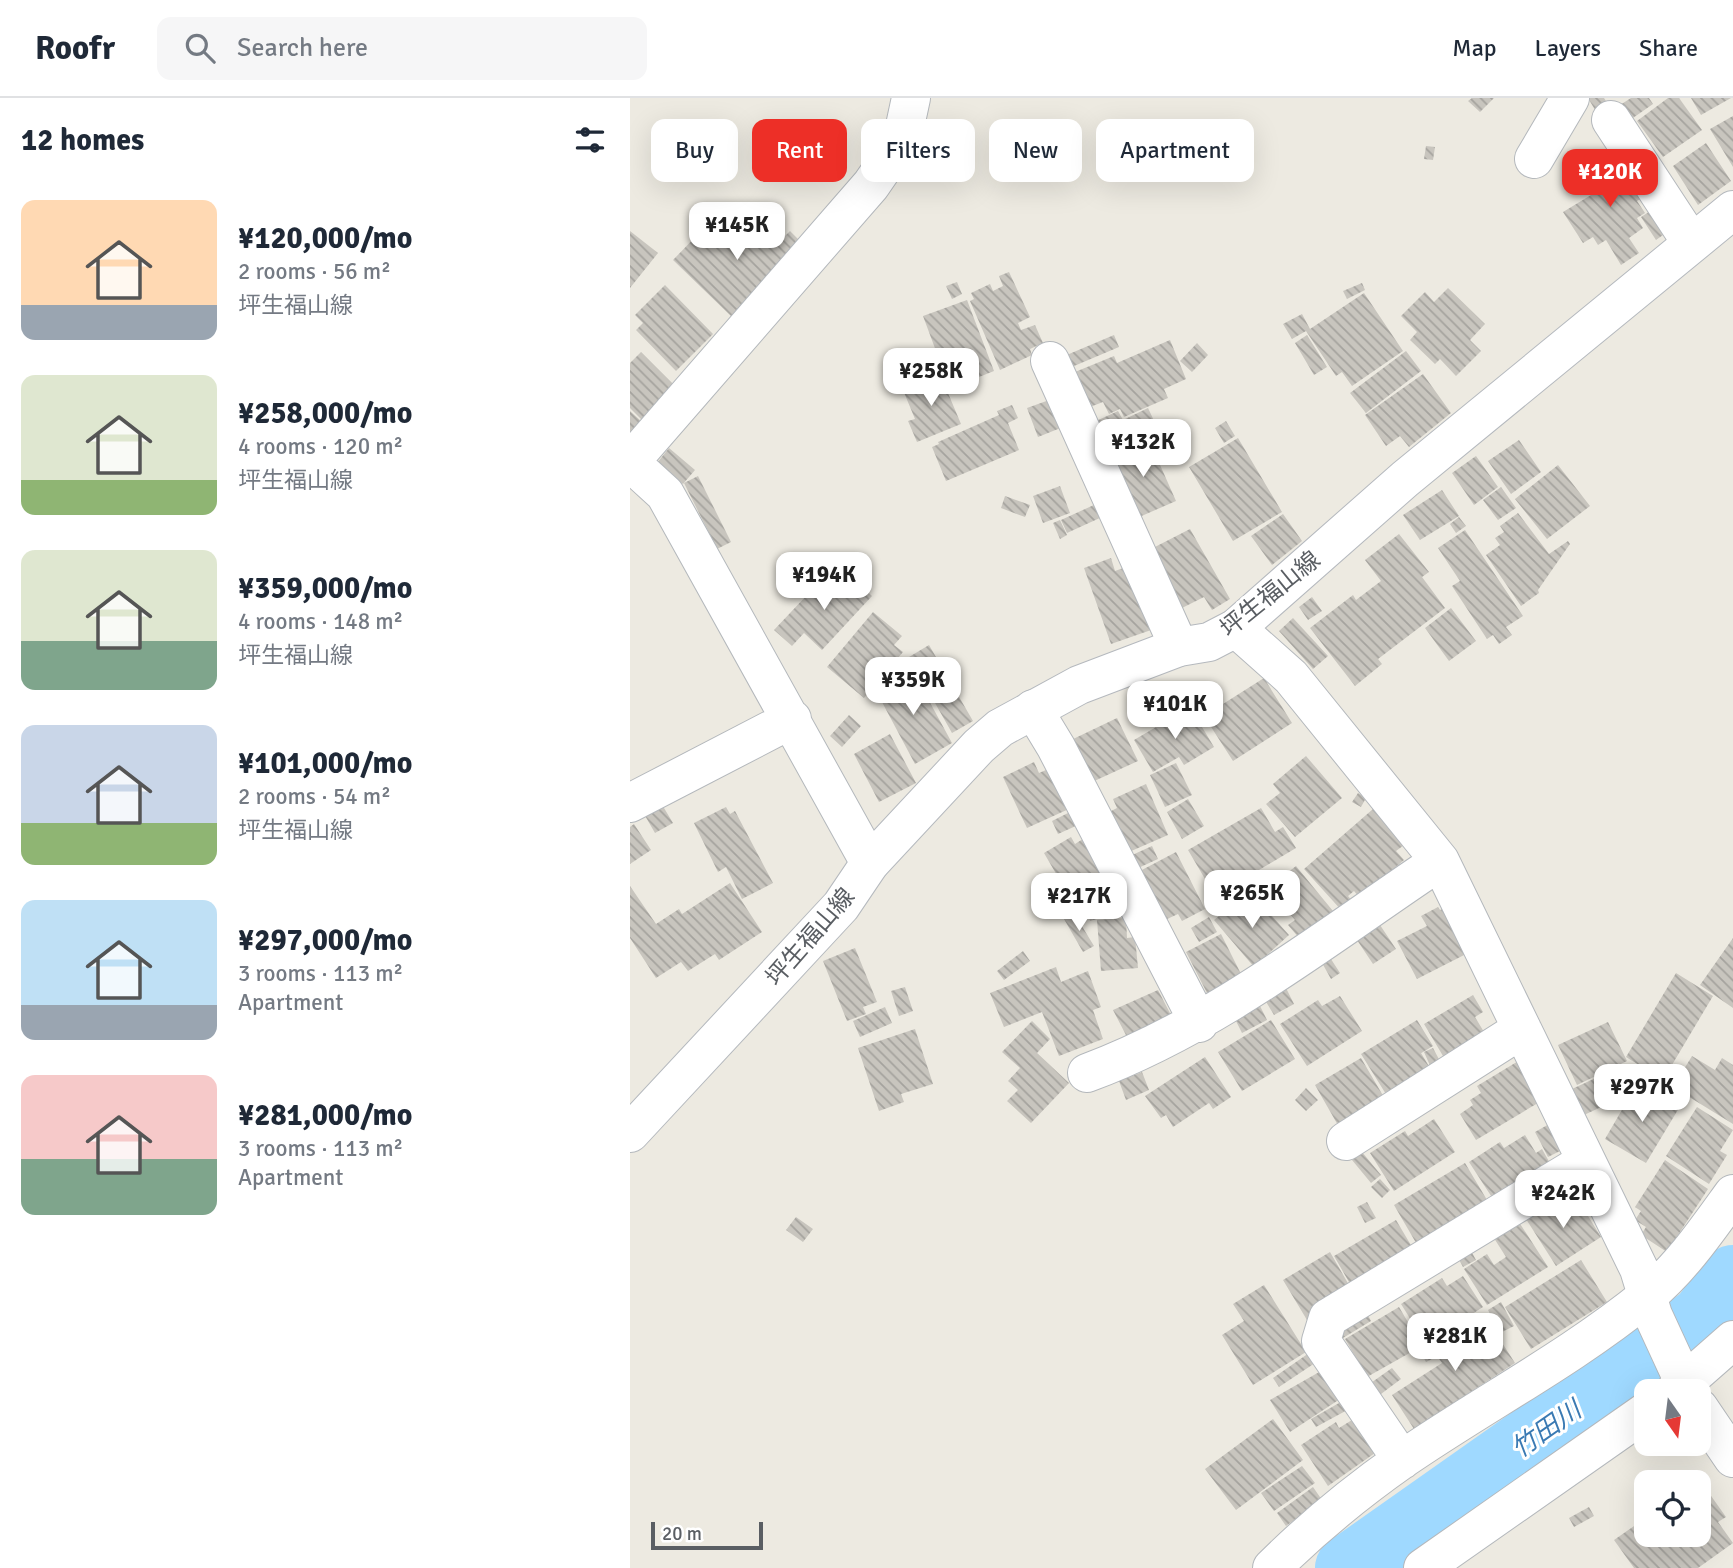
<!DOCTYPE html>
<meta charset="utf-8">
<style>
body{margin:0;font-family:Signika,"Noto Sans JP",sans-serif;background:#f6f6f7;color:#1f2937;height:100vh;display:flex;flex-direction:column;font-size:26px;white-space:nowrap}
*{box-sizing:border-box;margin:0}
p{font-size:23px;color:#747a83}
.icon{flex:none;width:38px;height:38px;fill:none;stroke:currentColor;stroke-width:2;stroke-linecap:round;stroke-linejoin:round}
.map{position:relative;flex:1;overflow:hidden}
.details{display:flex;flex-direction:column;background:#fff;width:630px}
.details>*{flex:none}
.hud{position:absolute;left:21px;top:21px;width:665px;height:63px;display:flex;gap:14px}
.needle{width:46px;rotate:166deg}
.controls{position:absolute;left:1004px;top:1281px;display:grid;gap:14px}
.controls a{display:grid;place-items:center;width:77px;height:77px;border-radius:14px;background:#fff;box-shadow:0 7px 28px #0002;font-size:35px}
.scale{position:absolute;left:21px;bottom:18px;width:112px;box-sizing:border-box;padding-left:7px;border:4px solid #5a5e63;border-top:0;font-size:19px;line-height:24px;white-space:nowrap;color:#5a5e63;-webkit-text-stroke:5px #fff;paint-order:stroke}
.price{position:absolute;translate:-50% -60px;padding:0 16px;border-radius:14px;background:#fff;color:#222;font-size:23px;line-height:46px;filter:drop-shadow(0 2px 4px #0008)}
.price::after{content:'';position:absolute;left:50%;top:42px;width:21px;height:16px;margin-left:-10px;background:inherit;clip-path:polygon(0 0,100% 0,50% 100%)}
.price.current{background:#ed2f27;color:#fff}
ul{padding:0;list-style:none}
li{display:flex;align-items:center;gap:21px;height:175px;padding:0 21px}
li span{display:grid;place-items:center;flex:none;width:196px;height:140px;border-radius:14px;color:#555}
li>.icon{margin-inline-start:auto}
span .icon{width:84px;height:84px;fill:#fffc;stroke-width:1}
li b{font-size:30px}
h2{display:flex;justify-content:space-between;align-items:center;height:84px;padding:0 21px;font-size:30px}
.chip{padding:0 24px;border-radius:14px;background:#fff;box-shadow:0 7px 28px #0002;font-size:24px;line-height:63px}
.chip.current{background:#ed2f27;color:#fff}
header{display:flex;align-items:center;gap:42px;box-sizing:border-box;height:98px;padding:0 35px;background:#fff;border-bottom:2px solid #e0e1e3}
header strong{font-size:33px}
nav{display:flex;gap:38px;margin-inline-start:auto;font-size:24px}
.search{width:490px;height:63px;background:#f6f6f7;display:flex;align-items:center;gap:18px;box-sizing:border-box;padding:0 24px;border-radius:14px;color:#747a83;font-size:26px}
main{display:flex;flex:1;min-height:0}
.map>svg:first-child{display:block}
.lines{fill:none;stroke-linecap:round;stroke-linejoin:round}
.river{stroke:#9fd9ff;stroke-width:66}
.building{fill:url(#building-back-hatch)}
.minor-casing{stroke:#b4b8bc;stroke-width:40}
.secondary-casing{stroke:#b5b9be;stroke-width:40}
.minor{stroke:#fff;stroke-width:38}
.secondary{stroke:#fff;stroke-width:38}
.labels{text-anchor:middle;stroke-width:6;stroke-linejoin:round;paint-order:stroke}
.street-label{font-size:24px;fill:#5a5e63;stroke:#fff}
.water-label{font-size:26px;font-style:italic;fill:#3a7ab3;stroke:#fff}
</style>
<header>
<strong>Roofr</strong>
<div class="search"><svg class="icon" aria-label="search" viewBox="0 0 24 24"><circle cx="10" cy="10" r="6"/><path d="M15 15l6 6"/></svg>Search here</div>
<nav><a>Map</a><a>Layers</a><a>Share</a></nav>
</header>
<main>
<section class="details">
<h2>12 homes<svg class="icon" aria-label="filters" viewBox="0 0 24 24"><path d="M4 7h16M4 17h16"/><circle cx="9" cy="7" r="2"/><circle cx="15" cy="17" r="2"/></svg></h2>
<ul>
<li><span style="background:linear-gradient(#ffd9b3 75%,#9aa5b1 0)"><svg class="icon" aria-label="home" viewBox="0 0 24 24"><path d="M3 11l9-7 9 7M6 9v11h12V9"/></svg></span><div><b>¥120,000/mo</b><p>2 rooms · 56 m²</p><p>坪生福山線</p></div></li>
<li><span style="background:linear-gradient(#dfe7d0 75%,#8fb573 0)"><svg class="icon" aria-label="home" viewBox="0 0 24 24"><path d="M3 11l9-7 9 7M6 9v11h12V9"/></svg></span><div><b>¥258,000/mo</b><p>4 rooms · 120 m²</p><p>坪生福山線</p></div></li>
<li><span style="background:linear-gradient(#dfe7d0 65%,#7fa58c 0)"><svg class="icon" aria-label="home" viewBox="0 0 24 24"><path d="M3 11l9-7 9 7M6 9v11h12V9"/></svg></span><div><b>¥359,000/mo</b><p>4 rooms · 148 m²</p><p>坪生福山線</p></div></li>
<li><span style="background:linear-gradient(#c9d6e8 70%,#8fb573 0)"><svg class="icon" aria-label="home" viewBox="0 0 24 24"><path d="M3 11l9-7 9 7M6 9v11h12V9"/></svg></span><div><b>¥101,000/mo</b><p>2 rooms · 54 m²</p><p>坪生福山線</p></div></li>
<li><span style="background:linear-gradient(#bfe0f5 75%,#9aa5b1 0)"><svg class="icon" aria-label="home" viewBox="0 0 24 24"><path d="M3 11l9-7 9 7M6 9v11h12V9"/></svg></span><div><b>¥297,000/mo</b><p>3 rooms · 113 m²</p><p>Apartment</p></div></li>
<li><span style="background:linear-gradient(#f6c9c9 60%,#7fa58c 0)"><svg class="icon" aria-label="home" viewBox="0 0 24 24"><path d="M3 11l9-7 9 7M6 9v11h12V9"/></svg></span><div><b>¥281,000/mo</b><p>3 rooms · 113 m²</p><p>Apartment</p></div></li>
</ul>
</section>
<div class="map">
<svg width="1103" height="1470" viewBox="0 0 1103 1470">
<defs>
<pattern id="building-back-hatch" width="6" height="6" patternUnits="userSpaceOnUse" patternTransform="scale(1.75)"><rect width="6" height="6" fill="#c8c5be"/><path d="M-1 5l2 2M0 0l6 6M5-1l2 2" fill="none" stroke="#a5a39e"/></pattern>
</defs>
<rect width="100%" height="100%" fill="#edeae1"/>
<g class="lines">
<path class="river" d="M 718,1470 L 1073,1220 L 1103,1180"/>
</g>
<path class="building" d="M 842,0 L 864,0 L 850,14 L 838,3 Z
M 958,0 L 974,0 L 983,14 L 971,22 Z
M 1001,0 L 1019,0 L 1023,6 L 1000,22 L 990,7 Z
M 1038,0 L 1049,0 L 1072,32 L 1033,59 L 1007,23 Z
M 1061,0 L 1101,0 L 1071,17 Z
M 1103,18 L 1103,69 L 1080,31 Z
M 1076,45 L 1101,83 L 1068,107 L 1043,68 Z
M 796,48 L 805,49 L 803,62 L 794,61 Z
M 988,55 L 1015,98 L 1007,103 L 1015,115 L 1007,120 L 1013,130 L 999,140 L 1009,155 L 991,167 L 976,142 L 968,147 L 963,139 L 953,145 L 933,114 L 966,94 L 955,76 Z
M 1025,110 L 1040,132 L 1026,142 L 1011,119 Z
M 123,115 L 151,142 L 160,133 L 173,146 L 102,219 L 43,162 L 74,130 L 92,148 Z
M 0,133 L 28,155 L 0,190 Z
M 379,174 L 400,219 L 388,225 L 391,232 L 405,227 L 413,245 L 400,251 L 402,257 L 370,272 L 340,203 L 344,201 L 341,195 L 360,186 L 363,193 L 373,188 L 369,178 Z
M 327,184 L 332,196 L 322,201 L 316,188 Z
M 732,185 L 735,192 L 717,201 L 713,193 Z
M 35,187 L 83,236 L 46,273 L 6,232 L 13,225 L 5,217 Z
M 818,190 L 855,226 L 840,242 L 851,253 L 826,278 L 810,261 L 805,266 L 780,242 L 787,234 L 771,218 L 795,194 L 804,204 Z
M 734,195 L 773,253 L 722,288 L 712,274 L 706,278 L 676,233 L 662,241 L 653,226 L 672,216 L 680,231 Z
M 337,202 L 364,273 L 349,279 L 345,269 L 316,280 L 293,218 Z
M 484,237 L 489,249 L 437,271 L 432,259 Z
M 677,237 L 697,269 L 684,277 L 665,245 Z
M 540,242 L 556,281 L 534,291 L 538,300 L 494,319 L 490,311 L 479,316 L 473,304 L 460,309 L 445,274 L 484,258 L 487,265 Z
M 567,245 L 578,257 L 562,274 L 550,263 Z
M 776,253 L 791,273 L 736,315 L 720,295 Z
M 11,254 L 47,290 L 14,324 L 0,310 L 0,265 Z
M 310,276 L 331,326 L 287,344 L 278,323 L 285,321 L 273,292 Z
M 793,276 L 821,315 L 779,349 L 770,338 L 756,348 L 735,317 Z
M 422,301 L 433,329 L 408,339 L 397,310 Z
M 382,307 L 388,320 L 378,325 L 389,352 L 316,383 L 302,349 L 309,346 L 308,344 L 369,317 L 367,313 Z
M 518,310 L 526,327 L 476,349 L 464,324 L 488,313 L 493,322 Z
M 0,313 L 13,325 L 0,340 Z
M 596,323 L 605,338 L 594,345 L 585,330 Z
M 608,340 L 652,414 L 603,443 L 559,369 Z
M 519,342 L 546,403 L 507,420 L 480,359 Z
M 889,342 L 911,374 L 881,396 L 858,363 Z
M 39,350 L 65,372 L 53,386 L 27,365 Z
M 846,358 L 868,389 L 844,407 L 822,375 Z
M 928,367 L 960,408 L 917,441 L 885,401 Z
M 68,378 L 101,444 L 87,451 L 54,385 Z
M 430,388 L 440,415 L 413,425 L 403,398 Z
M 871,389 L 886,410 L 868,422 L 853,402 Z
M 812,392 L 829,418 L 790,442 L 773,417 Z
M 375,398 L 400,407 L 395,419 L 371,410 Z
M 466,406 L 472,419 L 437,435 L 431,422 Z
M 888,415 L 919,456 L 938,443 L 940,446 L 908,492 L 909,495 L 891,508 L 856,457 L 870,447 L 865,440 L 874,434 L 870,428 Z
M 653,416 L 672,443 L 642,467 L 621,438 Z
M 829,419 L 836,428 L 826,435 L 820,426 Z
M 430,422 L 437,437 L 430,441 L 423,425 Z
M 560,431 L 600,501 L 582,512 L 574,499 L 550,511 L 521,451 Z
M 835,432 L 893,518 L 876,529 L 882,537 L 869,546 L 863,537 L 857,541 L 822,488 L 830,483 L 808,450 Z
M 769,436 L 799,474 L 792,479 L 815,510 L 748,561 L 752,566 L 725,588 L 680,530 L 723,497 L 726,502 L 751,483 L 735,462 Z
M 481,460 L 485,473 L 496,469 L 524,531 L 481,546 L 454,470 Z
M 219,476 L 242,498 L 192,552 L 174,535 L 162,548 L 144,532 L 194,479 L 206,490 Z
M 682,499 L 692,513 L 678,522 L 669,509 Z
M 821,510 L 846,543 L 819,563 L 795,530 Z
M 243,514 L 272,538 L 264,547 L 273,554 L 234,600 L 197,569 Z
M 663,520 L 698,558 L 683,571 L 649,533 Z
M 299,547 L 343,623 L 322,635 L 279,559 Z
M 278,564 L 284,574 L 272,581 L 266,571 Z
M 266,577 L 271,585 L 285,577 L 322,645 L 285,666 L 244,589 Z
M 634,580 L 662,625 L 603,663 L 574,618 Z
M 560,609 L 584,649 L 554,667 L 549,659 L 523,674 L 504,642 Z
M 219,617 L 231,628 L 212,649 L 200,638 Z
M 487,620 L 508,663 L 460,685 L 439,643 Z
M 260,636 L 286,685 L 249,704 L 224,656 Z
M 676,658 L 712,700 L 665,739 L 636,706 L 650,695 L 643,686 Z
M 404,664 L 409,675 L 423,669 L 441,710 L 397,730 L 373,679 Z
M 546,665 L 562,697 L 535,709 L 520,677 Z
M 516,686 L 538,737 L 499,754 L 481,713 L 487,710 L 483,701 Z
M 728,695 L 736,700 L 731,709 L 722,704 Z
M 558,701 L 574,728 L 552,741 L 537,714 Z
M 31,705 L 43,725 L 25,735 L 14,716 Z
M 96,709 L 100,716 L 105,713 L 143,785 L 112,801 L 96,769 L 88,774 L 64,725 Z
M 631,710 L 645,734 L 653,729 L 666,750 L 585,798 L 558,752 Z
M 743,711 L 774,747 L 766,753 L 774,762 L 730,800 L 724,793 L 718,798 L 724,805 L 713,814 L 674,771 Z
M 442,713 L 448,727 L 428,736 L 422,723 Z
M 4,726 L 21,752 L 0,766 L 0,729 Z
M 441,739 L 445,746 L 456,739 L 481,783 L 443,805 L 414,755 Z
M 522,748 L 528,761 L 506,771 L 500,758 Z
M 546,754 L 575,811 L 552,823 L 548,816 L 535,822 L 510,773 Z
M 666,768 L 703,813 L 670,841 L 658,827 L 665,822 L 638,790 Z
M 480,784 L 489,814 L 460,823 L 453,802 Z
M 100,785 L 132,834 L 89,862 L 85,856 L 58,873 L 51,864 L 26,880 L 0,840 L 0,788 L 26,826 L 49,811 L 52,816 Z
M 625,799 L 659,837 L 624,869 L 584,822 L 607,804 L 612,810 Z
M 808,809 L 810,812 L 817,809 L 840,854 L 787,881 L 767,843 L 797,828 L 791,818 Z
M 444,815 L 464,848 L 453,854 L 434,821 Z
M 579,819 L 587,834 L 569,844 L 561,830 Z
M 496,820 L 497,840 L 505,839 L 508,870 L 471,873 L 467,822 Z
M 750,827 L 766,851 L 743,866 L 727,842 Z
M 591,836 L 612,878 L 577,895 L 556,854 Z
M 1103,840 L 1103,910 L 1070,887 Z
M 225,850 L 247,904 L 233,909 L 236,916 L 217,923 L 193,863 Z
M 393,853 L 400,863 L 374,882 L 367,873 Z
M 699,858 L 710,875 L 701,881 L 691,863 Z
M 426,869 L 431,884 L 458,873 L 471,909 L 463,912 L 473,941 L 429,958 L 412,914 L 374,929 L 360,895 Z
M 1046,875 L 1083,898 L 1033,982 L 996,959 Z
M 654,886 L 664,906 L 644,917 L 632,897 Z
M 275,889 L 283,913 L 269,918 L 261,893 Z
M 528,892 L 542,919 L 498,941 L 483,912 Z
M 843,897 L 853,914 L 845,919 L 857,939 L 816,963 L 794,926 Z
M 710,898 L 732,933 L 677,968 L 650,926 L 688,902 L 692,908 Z
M 628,904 L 637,922 L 612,935 L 603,917 Z
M 255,909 L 262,925 L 230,939 L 223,923 Z
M 641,922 L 665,961 L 612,993 L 588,954 Z
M 787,922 L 803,948 L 788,957 L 791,955 L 800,970 L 759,1001 L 731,956 Z
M 402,923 L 420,941 L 407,955 L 439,985 L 401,1025 L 377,1003 L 388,992 L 378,983 L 390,970 L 372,954 Z
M 978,924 L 997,963 L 947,987 L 928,947 Z
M 285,931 L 303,986 L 271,996 L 274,1004 L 249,1013 L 228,950 Z
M 803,950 L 812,967 L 802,972 L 794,954 Z
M 1062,958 L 1085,972 L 1092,960 L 1103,967 L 1103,1026 L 1043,989 Z
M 575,959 L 601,999 L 583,1011 L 579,1005 L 543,1029 L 536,1017 L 531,1020 L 515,998 Z
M 731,960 L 755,1001 L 709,1029 L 685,987 Z
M 890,962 L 913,1002 L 846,1042 L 830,1016 L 843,1007 L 840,1002 L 851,995 L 847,988 Z
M 986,969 L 991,979 L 983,983 L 978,973 Z
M 512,974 L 519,992 L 496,1002 L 489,983 Z
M 970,978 L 982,1004 L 954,1017 L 942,991 Z
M 676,990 L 688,1002 L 676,1013 L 665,1002 Z
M 1004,991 L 1015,997 L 1019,992 L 1049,1010 L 1016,1065 L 975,1041 Z
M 1067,1009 L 1103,1032 L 1090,1053 L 1097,1057 L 1079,1086 L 1036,1058 Z
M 804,1021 L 825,1054 L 764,1093 L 740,1055 L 775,1033 L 778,1038 Z
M 921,1025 L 934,1051 L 918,1059 L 905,1034 Z
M 895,1037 L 906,1055 L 912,1051 L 921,1067 L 865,1104 L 839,1064 L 870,1044 L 874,1050 Z
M 732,1054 L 751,1077 L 741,1085 L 722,1062 Z
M 1035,1062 L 1078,1091 L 1037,1154 L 1011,1137 L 1016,1129 L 1005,1122 L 1011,1113 L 1005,1109 Z
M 835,1065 L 860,1107 L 789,1150 L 764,1107 Z
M 750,1081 L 760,1092 L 752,1100 L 741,1089 Z
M 928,1101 L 937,1114 L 950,1105 L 971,1139 L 926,1168 L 896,1121 Z
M 737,1104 L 746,1120 L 735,1125 L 727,1109 Z
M 166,1119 L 183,1131 L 173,1144 L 156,1132 Z
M 887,1121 L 918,1169 L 857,1207 L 834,1171 L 857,1156 L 864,1167 L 876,1159 L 862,1137 Z
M 766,1122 L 785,1154 L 723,1191 L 704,1158 Z
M 840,1151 L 846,1162 L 833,1169 L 827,1158 Z
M 700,1154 L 723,1194 L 677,1222 L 653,1182 Z
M 951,1162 L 977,1204 L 901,1251 L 875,1209 Z
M 833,1178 L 853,1209 L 796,1246 L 771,1206 L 812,1180 L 817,1188 Z
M 634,1187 L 676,1254 L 623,1287 L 592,1237 L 614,1223 L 603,1206 Z
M 871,1204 L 884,1228 L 870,1235 L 858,1212 Z
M 769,1209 L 792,1248 L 737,1279 L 715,1241 Z
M 738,1217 L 741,1223 L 713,1240 L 710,1234 Z
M 842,1225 L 848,1234 L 860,1226 L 885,1265 L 784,1331 L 762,1297 L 812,1265 L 802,1251 Z
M 799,1251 L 804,1260 L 796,1264 L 791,1255 Z
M 679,1255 L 685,1265 L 649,1289 L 643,1280 Z
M 762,1270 L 771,1281 L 747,1299 L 738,1287 Z
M 691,1273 L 710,1301 L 660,1334 L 640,1302 Z
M 716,1301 L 721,1310 L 686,1329 L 681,1321 Z
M 643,1321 L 673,1362 L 606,1412 L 575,1371 Z
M 722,1322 L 745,1355 L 698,1388 L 671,1347 L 706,1324 L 709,1330 Z
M 672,1368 L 685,1385 L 644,1413 L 631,1395 Z
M 683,1389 L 692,1402 L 656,1428 L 647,1415 Z
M 1079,1395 L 1096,1419 L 1088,1424 L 1103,1445 L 1068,1470 L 1004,1470 L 984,1442 L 1017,1419 L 1017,1437 L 1069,1437 L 1069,1402 Z
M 959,1409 L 964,1418 L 944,1429 L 939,1420 Z"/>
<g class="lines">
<defs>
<path id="minor" d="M 981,22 L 1061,144
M 904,61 L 940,0
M 420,263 L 549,549
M 606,530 L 661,579 L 810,763 L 1009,1171 L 1023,1217 L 1058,1293
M 403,611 L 426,649 L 569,925
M 0,705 L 162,621
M 240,765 L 35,396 L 0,364 L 241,87 L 272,42 L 281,0
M 457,975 C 586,927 696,839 810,763
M 716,1043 L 892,931
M 1045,1293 L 1103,1242
M 1069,1310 L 1103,1360
M 772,1362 L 691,1243 L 698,1220 L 955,1064
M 642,1470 C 682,1430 726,1394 773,1361 C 853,1306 941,1260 1017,1198 C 1051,1170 1077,1132 1103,1096
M 793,1470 L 1017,1313"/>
<path id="secondary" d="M 0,1035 L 211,808 L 240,765 L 349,648 L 370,630 L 449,587 L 549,549 L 579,544 L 606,530 L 775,381 L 1103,112"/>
</defs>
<use href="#minor" class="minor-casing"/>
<use href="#secondary" class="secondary-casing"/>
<use href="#minor" class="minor"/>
<use href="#secondary" class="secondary"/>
</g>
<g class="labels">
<g class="street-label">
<text transform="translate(640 496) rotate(-39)" y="8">坪生福山線</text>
<text transform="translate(180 839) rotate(-49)" y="8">坪生福山線</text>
</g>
<g class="water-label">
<text transform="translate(916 1331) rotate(-35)" y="9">竹田川</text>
</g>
</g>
</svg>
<div class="controls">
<a><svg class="needle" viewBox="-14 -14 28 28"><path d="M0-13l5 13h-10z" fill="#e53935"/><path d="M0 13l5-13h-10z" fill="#747a83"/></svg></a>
<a><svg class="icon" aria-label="locate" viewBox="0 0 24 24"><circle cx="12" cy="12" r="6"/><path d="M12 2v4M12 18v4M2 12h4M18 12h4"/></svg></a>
</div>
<div class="scale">20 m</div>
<b class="price current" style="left:980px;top:111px">¥120K</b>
<b class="price" style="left:107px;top:164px">¥145K</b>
<b class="price" style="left:301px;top:310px">¥258K</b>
<b class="price" style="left:513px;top:381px">¥132K</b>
<b class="price" style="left:194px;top:514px">¥194K</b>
<b class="price" style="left:283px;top:619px">¥359K</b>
<b class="price" style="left:545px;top:643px">¥101K</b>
<b class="price" style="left:622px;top:832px">¥265K</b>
<b class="price" style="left:449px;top:835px">¥217K</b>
<b class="price" style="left:1012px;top:1026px">¥297K</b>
<b class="price" style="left:933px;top:1132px">¥242K</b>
<b class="price" style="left:825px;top:1275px">¥281K</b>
<div class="hud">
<a class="chip">Buy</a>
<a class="chip current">Rent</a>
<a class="chip">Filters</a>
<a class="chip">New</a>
<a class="chip">Apartment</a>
</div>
</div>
</main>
